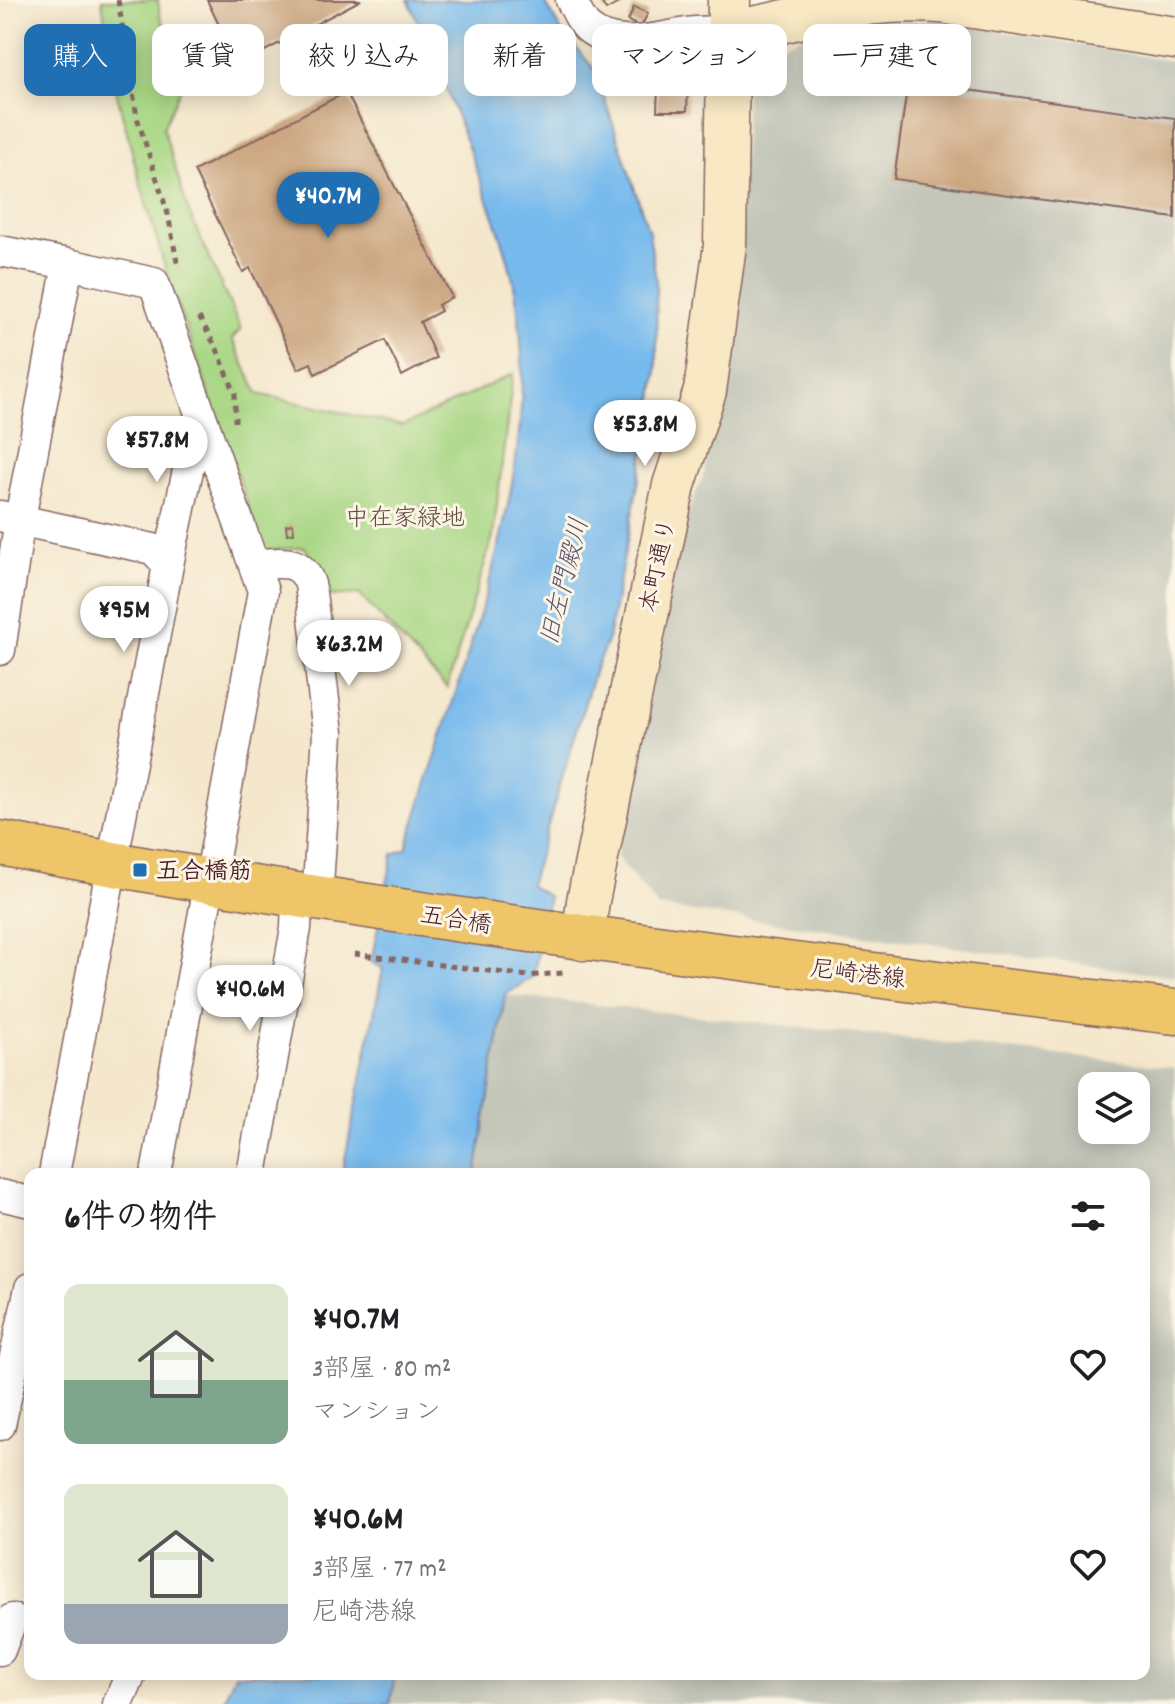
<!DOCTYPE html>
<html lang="ja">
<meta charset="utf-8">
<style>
body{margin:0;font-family:Dekko,"Klee One",sans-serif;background:#f6f6f6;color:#202124;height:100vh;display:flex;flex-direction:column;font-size:30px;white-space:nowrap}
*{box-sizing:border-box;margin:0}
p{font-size:26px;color:#757577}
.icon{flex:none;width:44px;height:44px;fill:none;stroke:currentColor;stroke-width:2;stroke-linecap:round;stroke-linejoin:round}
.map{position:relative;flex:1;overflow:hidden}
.sheet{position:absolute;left:24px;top:1168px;width:1126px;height:512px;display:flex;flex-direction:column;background:#fff;border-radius:16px;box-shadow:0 4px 20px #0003}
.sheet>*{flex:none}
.guide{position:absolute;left:24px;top:24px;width:1128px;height:72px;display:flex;gap:16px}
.controls{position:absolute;left:1078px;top:1072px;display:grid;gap:16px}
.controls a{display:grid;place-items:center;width:72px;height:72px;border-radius:16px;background:#fff;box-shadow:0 4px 20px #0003;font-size:40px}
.price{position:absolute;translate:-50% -68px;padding:0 18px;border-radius:28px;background:#fff;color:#222;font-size:26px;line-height:52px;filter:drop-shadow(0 2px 4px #0008)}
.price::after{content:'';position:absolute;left:50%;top:48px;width:24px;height:18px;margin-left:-12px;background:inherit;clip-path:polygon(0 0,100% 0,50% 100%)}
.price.current{background:#1f6fb2;color:#fff}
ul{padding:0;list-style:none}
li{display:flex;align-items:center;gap:24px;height:200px;padding:0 40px}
li span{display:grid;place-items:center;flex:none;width:224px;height:160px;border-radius:16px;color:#555}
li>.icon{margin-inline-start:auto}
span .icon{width:96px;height:96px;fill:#fffc;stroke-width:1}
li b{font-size:34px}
h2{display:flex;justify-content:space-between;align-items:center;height:96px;padding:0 40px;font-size:34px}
.tag{padding:0 28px;border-radius:16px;background:#fff;box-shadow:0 4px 20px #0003;font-size:28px;line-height:72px}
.tag.current{background:#1f6fb2;color:#fff}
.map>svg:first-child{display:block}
.industrial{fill:#c3c6b9;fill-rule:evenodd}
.green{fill:#a9d785;stroke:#7a7b58;stroke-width:2}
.water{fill:#77baed;stroke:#606c8c;stroke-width:2}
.building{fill:#cba680}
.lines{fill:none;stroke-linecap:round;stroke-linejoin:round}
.street-casing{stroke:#866563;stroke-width:33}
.secondary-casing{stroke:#866563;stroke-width:45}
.primary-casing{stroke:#866563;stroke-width:47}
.path{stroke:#866563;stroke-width:5;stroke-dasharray:6 6;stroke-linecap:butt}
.street{stroke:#fff;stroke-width:30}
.secondary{stroke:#f8e8c3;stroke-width:42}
.primary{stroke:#eec569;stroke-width:44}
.poi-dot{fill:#1f6fb2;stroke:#fcf5e5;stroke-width:3}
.labels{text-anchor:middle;stroke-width:6;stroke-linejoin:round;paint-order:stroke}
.park-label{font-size:24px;fill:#624d42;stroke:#fcf5e5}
.street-label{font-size:24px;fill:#4a1f2b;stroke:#fcf5e5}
.poi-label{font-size:24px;font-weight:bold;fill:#4a1f2b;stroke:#fcf5e5;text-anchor:start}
.water-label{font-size:26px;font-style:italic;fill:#5a556f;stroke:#fcf5e5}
</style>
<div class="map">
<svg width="1175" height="1704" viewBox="0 0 1175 1704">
<rect width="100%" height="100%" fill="#fcf5e5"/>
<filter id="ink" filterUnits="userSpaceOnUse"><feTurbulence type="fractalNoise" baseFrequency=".0125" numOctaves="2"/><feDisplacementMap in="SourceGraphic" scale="16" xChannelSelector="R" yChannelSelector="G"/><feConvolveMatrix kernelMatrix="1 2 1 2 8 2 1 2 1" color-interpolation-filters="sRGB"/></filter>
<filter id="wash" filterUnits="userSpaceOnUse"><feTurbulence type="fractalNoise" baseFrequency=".006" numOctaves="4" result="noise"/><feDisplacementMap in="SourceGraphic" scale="32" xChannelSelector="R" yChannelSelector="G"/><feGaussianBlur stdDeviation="1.8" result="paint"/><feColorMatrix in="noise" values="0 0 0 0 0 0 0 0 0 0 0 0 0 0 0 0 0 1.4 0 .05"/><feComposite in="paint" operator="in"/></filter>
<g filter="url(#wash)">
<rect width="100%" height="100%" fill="#f4e7cc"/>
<path class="industrial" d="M 939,20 L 1175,62 L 1175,977 L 658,907 L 617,857 L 679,535 L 704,473 L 739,244 L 748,56 L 835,25 Z
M 505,995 L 1175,1068 L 1175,1704 L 390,1704 L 395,1674 L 1144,1674 L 1144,1174 L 476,1174 ZM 1092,1086 L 1136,1086 L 1136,1130 L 1092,1130 Z"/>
<path class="green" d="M 102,0 L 158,0 L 160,16 L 186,76 L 163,128 L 188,210 L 241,329 L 232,339 L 258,394 L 403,426 L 513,374 L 493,536 L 447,688 L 359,594 L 330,596 L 305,547 L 264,551 L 167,274 L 141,186 L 113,79 Z"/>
<path class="water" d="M 408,0 L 544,0 L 560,29 L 595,70 L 649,232 L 656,280 L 657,370 L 650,422 L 608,639 L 595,669 L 530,885 L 549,897 L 533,977 L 505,995 L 476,1174 L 342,1174 L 383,969 L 371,962 L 393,854 L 406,849 C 425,789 444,730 463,670 C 501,548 537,425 516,296 C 509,253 493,214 478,174 C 457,115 435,57 408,0 Z
M 235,1674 L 395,1674 L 390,1704 L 222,1704 Z"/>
<g id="blocks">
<path class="building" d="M 207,0 L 361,0 L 238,65 Z
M 600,0 L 624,0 L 606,10 Z
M 634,7 L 648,13 L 641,27 L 628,21 Z
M 908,82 L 1175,118 L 1175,218 L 894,179 Z
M 658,86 L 688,86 L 687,111 L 657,111 Z
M 346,92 L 452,297 L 438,305 L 441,311 L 420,322 L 436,358 L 402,376 L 385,340 L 315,374 L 311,363 L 298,369 L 250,268 L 243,272 L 194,171 Z
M 293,524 L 294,533 L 287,534 L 286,525 Z"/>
</g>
</g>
<g filter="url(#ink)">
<use href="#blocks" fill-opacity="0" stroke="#866563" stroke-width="2"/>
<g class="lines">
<defs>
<path id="street" d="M 571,0 C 576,9 580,20 587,27 C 618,54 661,35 696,32 C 707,31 717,32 728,32
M 0,251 L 68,264 L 20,519 L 0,650
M 68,264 L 154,283 L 263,591 L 156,1174
M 0,516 L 153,549 L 168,565 L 54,1174
M 254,564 C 279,564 300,556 310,584 L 328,733 L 317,900
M 168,565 L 200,413
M 252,1174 L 296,928 L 297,896
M 0,1195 L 30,1202
M 0,1425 L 30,1288
M 0,1650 L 12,1619
M 118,1704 L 131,1674"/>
<path id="secondary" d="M 728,32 C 763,28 796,18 831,10 C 867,2 904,0 941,2 L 1175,38
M 583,939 L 588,901 L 674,485 L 705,391 L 725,245 L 729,0"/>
<path id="primary" d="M 0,843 C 390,918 781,964 1175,1012"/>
</defs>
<use href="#street" class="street-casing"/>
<use href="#secondary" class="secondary-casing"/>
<use href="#primary" class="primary-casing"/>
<path class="path" d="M 118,0 L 137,117 L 168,214 L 178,267
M 199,317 L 217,349 L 235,393 L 235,422
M 354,954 L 528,976 L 563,973"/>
<use href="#street" class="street"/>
<use href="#secondary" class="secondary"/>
<use href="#primary" class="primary"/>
</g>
</g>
<rect class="poi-dot" x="132" y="862" width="16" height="16" rx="4"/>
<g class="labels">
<g class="park-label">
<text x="405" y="525">中在家緑地</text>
</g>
<g class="street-label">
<text transform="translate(657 565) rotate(-78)" y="8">本町通り</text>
<text transform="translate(456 919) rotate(9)" y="8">五合橋</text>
<text transform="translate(858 973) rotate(7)" y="8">尼崎港線</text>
</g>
<g class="poi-label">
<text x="156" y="878">五合橋筋</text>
</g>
<g class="water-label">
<text transform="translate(563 581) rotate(-76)" y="9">旧左門殿川</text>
</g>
</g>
</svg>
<div class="controls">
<a><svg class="icon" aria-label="layers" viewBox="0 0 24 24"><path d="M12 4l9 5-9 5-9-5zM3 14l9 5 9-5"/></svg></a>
</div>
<b class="price current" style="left:328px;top:240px">¥40.7M</b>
<b class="price" style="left:645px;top:468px">¥53.8M</b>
<b class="price" style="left:157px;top:484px">¥57.8M</b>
<b class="price" style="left:124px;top:654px">¥95M</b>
<b class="price" style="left:349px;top:688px">¥63.2M</b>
<b class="price" style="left:250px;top:1033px">¥40.6M</b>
<div class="guide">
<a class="tag current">購入</a>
<a class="tag">賃貸</a>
<a class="tag">絞り込み</a>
<a class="tag">新着</a>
<a class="tag">マンション</a>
<a class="tag">一戸建て</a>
</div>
<section class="sheet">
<h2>6件の物件<svg class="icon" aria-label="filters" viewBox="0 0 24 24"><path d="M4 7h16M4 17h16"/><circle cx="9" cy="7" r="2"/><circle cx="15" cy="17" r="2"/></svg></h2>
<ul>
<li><span style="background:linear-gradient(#dfe7d0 60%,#7fa58c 0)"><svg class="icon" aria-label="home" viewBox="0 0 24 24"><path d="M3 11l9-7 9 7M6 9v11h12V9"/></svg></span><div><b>¥40.7M</b><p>3部屋 · 80 m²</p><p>マンション</p></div><svg class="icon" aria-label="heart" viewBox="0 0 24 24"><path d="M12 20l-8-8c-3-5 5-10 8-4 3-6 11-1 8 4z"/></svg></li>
<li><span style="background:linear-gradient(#dfe7d0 75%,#9aa5b1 0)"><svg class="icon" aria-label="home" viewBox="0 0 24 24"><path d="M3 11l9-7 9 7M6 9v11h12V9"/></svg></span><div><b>¥40.6M</b><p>3部屋 · 77 m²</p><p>尼崎港線</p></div><svg class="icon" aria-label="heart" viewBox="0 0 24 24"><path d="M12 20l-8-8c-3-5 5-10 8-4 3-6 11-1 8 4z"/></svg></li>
</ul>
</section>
</div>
